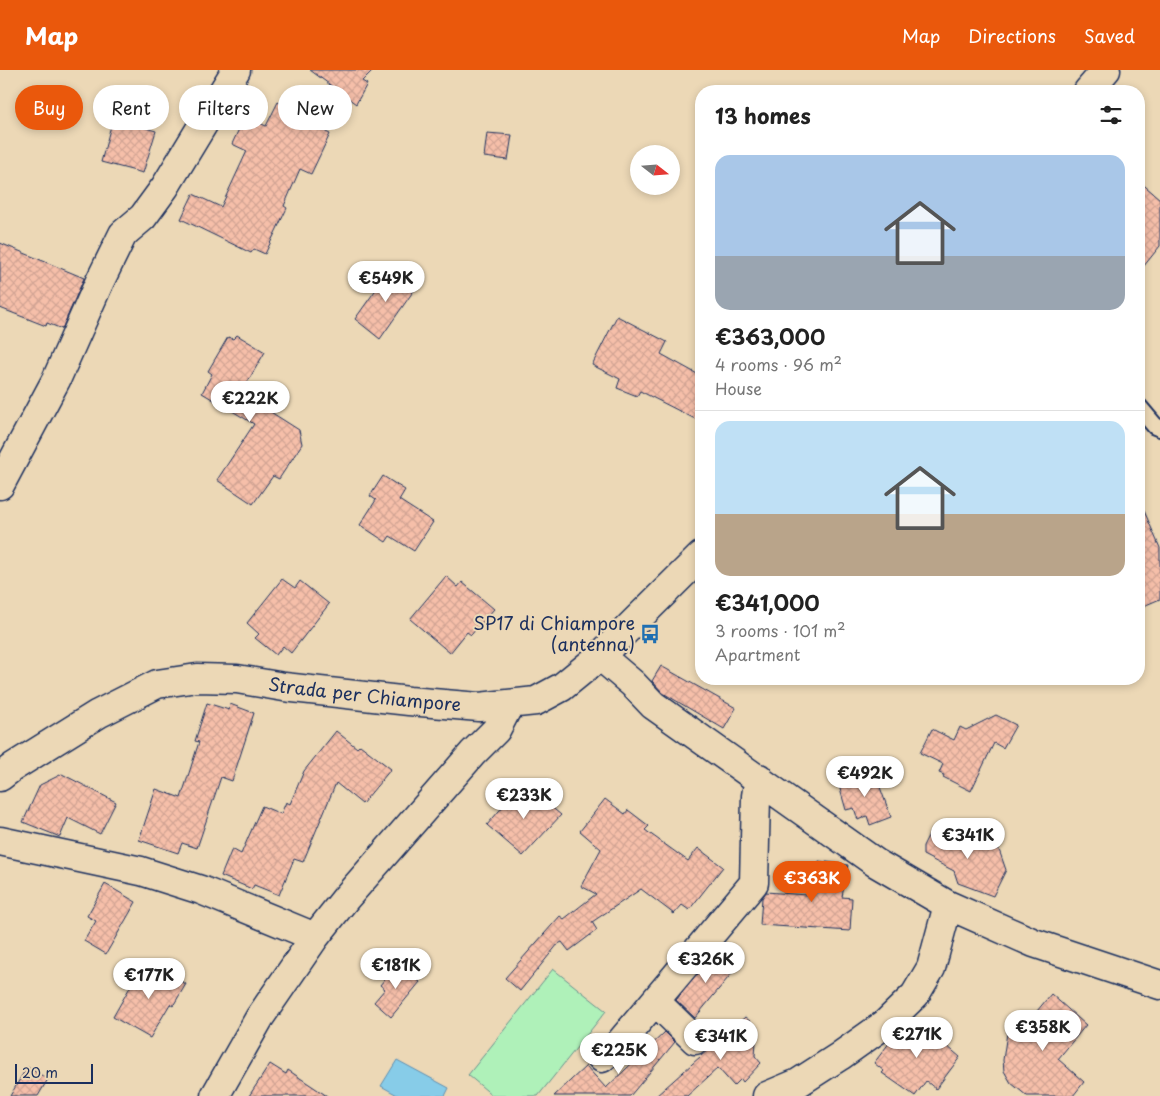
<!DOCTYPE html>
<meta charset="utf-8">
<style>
body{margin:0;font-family:"Playpen Sans",sans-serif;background:#f2f2f2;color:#222;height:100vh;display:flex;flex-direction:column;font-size:19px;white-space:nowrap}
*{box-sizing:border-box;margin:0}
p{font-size:16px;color:#767676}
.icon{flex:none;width:28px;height:28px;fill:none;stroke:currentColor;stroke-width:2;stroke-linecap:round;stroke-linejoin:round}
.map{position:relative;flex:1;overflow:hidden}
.drawer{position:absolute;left:695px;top:15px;width:450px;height:600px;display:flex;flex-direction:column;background:#fff;border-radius:20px;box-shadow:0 2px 8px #0003}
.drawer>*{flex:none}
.top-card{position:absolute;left:15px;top:15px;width:475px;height:45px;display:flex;gap:10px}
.needle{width:32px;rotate:107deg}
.buttons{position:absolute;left:630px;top:75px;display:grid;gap:10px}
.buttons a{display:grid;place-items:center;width:50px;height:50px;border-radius:50%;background:#fff;box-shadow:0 2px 8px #0003;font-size:25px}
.scale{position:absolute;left:15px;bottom:12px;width:78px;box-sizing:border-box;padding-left:5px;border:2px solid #1b2f5e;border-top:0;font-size:14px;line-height:18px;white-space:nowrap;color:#1b2f5e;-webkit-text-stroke:4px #ecd8b6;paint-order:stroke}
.price{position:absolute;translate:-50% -42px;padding:0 11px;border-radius:18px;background:#fff;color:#222;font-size:16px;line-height:32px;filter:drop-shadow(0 1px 2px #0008)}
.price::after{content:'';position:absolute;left:50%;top:30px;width:15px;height:11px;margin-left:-8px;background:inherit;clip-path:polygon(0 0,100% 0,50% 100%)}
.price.selected{background:#ea580c;color:#fff}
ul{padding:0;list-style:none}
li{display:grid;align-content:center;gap:10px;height:265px;padding:0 20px}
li+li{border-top:1px solid #e0e0e0}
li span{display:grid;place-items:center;height:155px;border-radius:15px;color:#555}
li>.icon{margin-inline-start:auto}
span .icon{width:90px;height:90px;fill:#fffc;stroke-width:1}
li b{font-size:21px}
h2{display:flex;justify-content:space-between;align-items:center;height:60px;padding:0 20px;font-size:21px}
.pill{padding:0 18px;border-radius:22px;background:#fff;box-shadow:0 2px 8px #0003;font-size:18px;line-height:45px}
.pill.selected{background:#ea580c;color:#fff}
header{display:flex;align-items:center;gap:30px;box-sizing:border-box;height:70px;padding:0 25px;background:#ea580c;color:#fff}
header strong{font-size:24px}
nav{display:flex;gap:28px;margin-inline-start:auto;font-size:18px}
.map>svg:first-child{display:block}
.pitch{fill:#aff1b9;stroke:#65908c}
.water{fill:#87cce8;stroke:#5c8db1}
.building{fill:url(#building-cross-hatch);stroke:#1b2f5e}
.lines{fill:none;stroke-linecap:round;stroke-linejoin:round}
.service-casing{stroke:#1b2f5e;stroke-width:20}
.minor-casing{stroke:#1b2f5e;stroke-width:31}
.tertiary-casing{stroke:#1b2f5e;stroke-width:31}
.service{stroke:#ecd8b6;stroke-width:16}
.minor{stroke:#ecd8b6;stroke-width:28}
.tertiary{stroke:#ecd8b6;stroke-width:28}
.labels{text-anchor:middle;stroke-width:4;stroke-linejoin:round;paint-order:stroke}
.poi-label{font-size:18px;fill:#1b2f5e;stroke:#ecd8b6;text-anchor:end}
.street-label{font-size:18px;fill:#1b2f5e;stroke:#ecd8b6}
</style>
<header>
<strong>Map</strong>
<nav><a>Map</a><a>Directions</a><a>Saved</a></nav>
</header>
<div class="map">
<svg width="1160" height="1026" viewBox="0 0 1160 1026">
<defs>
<pattern id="building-cross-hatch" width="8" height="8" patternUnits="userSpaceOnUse" patternTransform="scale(1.25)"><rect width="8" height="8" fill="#f6bfa9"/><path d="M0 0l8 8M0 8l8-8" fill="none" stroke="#d2a494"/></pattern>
</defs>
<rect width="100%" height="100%" fill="#ecd8b6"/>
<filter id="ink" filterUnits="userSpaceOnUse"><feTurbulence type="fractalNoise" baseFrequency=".02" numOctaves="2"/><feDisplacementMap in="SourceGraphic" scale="10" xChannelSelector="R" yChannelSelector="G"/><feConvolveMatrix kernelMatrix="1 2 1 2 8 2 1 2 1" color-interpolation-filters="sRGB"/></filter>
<g filter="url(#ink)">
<path class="pitch" d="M 553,899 L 606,941 L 538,1026 L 493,1026 L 468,1005 Z"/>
<path class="water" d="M 397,990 L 449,1018 L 445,1026 L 399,1026 L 381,1016 Z"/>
<path class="building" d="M 310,0 L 373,0 L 362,11 L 367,14 L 356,34 Z
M 278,32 L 315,49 L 313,56 L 330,64 L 311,104 L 300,99 L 284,136 L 287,138 L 265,184 L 254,179 L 251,183 L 181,149 L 193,124 L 221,137 L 247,81 L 232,74 L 245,46 L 266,56 Z
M 118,50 L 156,61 L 143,103 L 101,92 L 112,52 L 117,53 Z
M 487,63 L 512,65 L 508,90 L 484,87 Z
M 1139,111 L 1160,129 L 1160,176 L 1139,202 Z
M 0,173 L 84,208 L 62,259 L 47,253 L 46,256 L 0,238 Z
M 392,197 L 417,216 L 380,269 L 355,249 Z
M 617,246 L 667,272 L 661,284 L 701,306 L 701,352 L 640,321 L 637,326 L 617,318 L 620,309 L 592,295 Z
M 237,265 L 265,282 L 241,323 L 299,360 L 302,374 L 279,409 L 273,406 L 253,434 L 217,410 L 254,354 L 202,323 L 212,304 L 208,301 L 228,267 L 233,269 Z
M 383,406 L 405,420 L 399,430 L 433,452 L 414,481 L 390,466 L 386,472 L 360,455 L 376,430 L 370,426 Z
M 1139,429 L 1160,478 L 1160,529 L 1139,538 Z
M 446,506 L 458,517 L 462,512 L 494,539 L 471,565 L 467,562 L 450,583 L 410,549 Z
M 282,509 L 295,518 L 300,511 L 329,534 L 291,583 L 283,576 L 276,585 L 255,568 L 259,564 L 247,553 Z
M 661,596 L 736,638 L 724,659 L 663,623 L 652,611 Z
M 207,633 L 229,640 L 230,634 L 254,643 L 232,711 L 221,707 L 197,778 L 182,773 L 178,783 L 139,770 L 156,719 L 181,728 L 199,672 L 195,671 Z
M 996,645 L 1016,655 L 1003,678 L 994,673 L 971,721 L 943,707 L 944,705 L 939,703 L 943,694 L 920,683 L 932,659 L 954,670 L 960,657 L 966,660 Z
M 336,661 L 357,678 L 360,675 L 391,699 L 362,734 L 336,713 L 303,792 L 294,789 L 279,825 L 254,815 L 252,819 L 221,806 L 232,779 L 241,784 L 262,736 L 281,744 L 286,732 L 290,734 L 304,701 Z
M 874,701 L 891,747 L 870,755 L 867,746 L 858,750 L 854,738 L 846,740 L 838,712 Z
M 62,704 L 116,732 L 100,764 L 68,748 L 60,767 L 23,752 L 40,715 Z
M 523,713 L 561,745 L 523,786 L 487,755 Z
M 605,729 L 625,744 L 628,740 L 649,756 L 645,760 L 688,791 L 698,778 L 723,797 L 689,840 L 682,835 L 674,844 L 641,819 L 592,852 L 597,860 L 569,881 L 562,872 L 558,874 L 520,921 L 505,908 L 560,846 L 564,849 L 596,824 L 581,816 L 601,779 L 580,761 Z
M 931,760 L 960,773 L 967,761 L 997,774 L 1006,800 L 993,826 L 958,813 L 954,801 L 923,785 L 923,776 Z
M 819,791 L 848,795 L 842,827 L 852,828 L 850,861 L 760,855 L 762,828 L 766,822 L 806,825 Z
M 105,814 L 136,832 L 106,884 L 84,871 L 96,851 L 87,846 Z
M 722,883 L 737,897 L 695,948 L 676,930 L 714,885 L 718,888 Z
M 147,892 L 186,914 L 173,936 L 170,934 L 150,968 L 113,947 L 138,903 L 140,905 Z
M 398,893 L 420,912 L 391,947 L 374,932 L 385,919 L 380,915 Z
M 1051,924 L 1086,955 L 1058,989 L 1084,1012 L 1073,1026 L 1027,1026 L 1011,1013 L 1004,1001 L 1003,990 L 1009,949 L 1023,958 Z
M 745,947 L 757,957 L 755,986 L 761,993 L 743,1012 L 741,1009 L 734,1016 L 718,998 L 687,1026 L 656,1026 Z
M 913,949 L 919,954 L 920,953 L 960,987 L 936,1019 L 926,1011 L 915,1026 L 882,1003 L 884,1001 L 874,993 L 893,968 Z
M 665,962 L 675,972 L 630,1026 L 554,1026 L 586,996 L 606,1018 Z
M 270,994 L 286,1004 L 288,1000 L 327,1026 L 249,1026 Z
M 27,997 L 48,1009 L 38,1026 L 10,1026 Z"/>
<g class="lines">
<defs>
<path id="service" d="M 1139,337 L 1155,356 L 1160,358"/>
<path id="minor" d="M 0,415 L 56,310 L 99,213 L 123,164 L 143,147 L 165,117 L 236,0
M 600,586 L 633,614 L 653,635 L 876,793 L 948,835 L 1034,873 L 1160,915
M 0,771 L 141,801 L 201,820 L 315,867
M 655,931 L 695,970
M 602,988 L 618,975 L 754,813 L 756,726 L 759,708
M 215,1026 L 260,947 L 315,867 L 346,828 L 473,683 L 496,660 L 509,635
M 767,1026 L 798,1013 L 840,986 L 885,954 L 915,925 L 931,898 L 948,835"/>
<g id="tertiary">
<path d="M 1088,21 L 1106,0"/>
<path id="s1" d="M 0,707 L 13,697 L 98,644 L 157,614 L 197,608 L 237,609 L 284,617 L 409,631 L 479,637 L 536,631 L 562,617 L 600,586 L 701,486"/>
</g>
</defs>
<use href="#service" class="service-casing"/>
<use href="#minor" class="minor-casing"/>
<use href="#tertiary" class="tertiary-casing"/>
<use href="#service" class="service"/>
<use href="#minor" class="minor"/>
<use href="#tertiary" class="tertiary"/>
</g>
</g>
<defs>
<symbol id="bus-bare" viewBox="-9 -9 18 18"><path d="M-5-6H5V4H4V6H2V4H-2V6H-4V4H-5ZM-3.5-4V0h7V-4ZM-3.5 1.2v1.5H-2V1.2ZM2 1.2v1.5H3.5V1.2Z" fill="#1f6fb2" stroke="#ecd8b6" stroke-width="2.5" paint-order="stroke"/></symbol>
</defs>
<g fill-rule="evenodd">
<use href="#bus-bare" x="636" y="550" width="28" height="28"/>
</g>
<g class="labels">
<g class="poi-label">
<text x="635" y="560">SP17 di Chiampore<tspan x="635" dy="21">(antenna)</tspan></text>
</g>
<g class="street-label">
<text dy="6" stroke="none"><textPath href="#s1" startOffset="392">Strada per Chiampore</textPath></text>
</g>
</g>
</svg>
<div class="buttons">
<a><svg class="needle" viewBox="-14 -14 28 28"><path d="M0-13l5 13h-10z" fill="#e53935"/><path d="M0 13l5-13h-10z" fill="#767676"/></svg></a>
</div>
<div class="scale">20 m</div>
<b class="price" style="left:386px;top:233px">€549K</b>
<b class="price" style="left:250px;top:353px">€222K</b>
<b class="price" style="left:865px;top:728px">€492K</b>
<b class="price" style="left:524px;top:750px">€233K</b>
<b class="price" style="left:968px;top:790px">€341K</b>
<b class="price selected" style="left:812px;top:833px">€363K</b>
<b class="price" style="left:706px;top:914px">€326K</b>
<b class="price" style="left:396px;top:920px">€181K</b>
<b class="price" style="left:149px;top:930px">€177K</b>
<b class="price" style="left:1043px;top:982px">€358K</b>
<b class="price" style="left:917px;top:989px">€271K</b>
<b class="price" style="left:721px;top:991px">€341K</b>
<b class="price" style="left:619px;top:1005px">€225K</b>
<div class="top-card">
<a class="pill selected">Buy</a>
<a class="pill">Rent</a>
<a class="pill">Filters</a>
<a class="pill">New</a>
</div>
<section class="drawer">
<h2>13 homes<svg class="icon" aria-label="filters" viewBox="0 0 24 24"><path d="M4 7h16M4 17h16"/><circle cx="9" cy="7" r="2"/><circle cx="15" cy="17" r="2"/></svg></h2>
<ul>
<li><span style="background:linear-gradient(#a9c7e8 65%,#9aa5b1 0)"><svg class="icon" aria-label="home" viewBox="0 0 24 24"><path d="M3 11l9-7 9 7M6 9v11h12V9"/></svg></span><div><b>€363,000</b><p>4 rooms · 96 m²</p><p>House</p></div></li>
<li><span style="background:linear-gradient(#bfe0f5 60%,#b9a48a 0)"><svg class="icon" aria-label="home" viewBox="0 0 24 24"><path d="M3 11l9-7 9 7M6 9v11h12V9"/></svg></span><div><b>€341,000</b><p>3 rooms · 101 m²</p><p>Apartment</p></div></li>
</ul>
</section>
</div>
